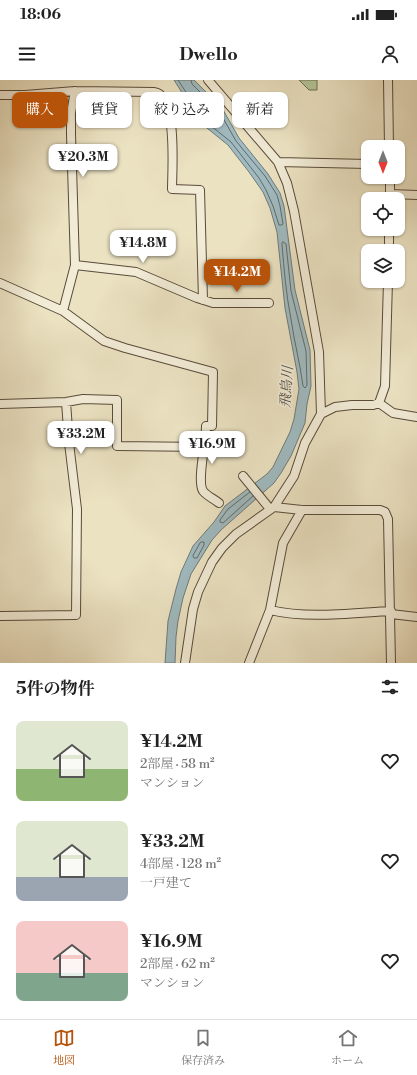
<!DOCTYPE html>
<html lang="ja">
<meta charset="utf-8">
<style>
body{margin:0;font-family:"Libre Bodoni","Noto Serif JP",serif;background:#f2f2f2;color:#222;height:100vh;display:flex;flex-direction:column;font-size:15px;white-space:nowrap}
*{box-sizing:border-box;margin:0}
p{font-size:13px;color:#767676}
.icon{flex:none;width:22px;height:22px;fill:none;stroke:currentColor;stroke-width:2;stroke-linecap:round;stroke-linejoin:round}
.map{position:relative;height:583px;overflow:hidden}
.drawer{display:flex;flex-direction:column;background:#fff;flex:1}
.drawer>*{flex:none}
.banner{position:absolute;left:12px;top:12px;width:393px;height:36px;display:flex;gap:8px}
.needle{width:26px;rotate:180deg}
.buttons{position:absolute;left:361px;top:60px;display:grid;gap:8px}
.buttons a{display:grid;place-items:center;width:44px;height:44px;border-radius:8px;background:#fff;box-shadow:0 1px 3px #0004;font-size:20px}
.price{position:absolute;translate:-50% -34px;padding:0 9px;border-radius:8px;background:#fff;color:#222;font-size:13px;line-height:26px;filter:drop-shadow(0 1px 2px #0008)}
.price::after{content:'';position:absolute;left:50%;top:24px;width:12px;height:9px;margin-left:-6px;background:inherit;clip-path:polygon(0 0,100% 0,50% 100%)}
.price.on{background:#b45309;color:#fff}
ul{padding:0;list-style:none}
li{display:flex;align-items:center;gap:12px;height:100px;padding:0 16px}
li span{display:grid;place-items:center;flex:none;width:112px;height:80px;border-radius:8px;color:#555}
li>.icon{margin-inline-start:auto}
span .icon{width:48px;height:48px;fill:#fffc;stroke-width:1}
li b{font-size:17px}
h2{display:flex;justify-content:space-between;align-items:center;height:48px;padding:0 16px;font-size:17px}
.chip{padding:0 14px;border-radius:8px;background:#fff;box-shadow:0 1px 3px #0004;font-size:14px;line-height:36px}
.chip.on{background:#b45309;color:#fff}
.status{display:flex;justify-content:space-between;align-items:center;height:28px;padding:0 20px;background:#fff;direction:ltr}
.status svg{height:11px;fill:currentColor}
header{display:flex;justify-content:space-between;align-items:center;height:52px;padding:0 16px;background:#fff;font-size:18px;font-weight:700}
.dock{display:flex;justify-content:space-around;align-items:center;height:56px;border-top:1px solid #e0e0e0;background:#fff;font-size:11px;color:#767676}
.dock a{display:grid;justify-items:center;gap:2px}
.dock .on{color:#b45309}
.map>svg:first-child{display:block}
.green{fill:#b3c496;stroke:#6e6e51}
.water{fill:#9fbac0;stroke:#6f7a78}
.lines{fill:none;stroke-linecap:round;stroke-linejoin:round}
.shore{stroke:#646a66;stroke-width:1}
.minor-casing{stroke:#594b3a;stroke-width:10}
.minor{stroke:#f2ecd7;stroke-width:8}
.labels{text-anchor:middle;stroke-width:3.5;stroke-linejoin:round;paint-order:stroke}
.water-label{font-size:14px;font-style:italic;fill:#52514b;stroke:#f2ecd7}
</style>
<div class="status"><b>18:06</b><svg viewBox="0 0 49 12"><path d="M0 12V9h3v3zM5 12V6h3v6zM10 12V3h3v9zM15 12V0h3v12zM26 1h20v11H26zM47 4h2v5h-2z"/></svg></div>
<header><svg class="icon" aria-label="menu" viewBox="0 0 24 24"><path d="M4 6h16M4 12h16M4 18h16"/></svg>Dwello<svg class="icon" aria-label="person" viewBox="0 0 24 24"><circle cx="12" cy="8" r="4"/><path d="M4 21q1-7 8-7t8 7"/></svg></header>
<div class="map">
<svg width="417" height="583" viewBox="0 0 417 583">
<rect width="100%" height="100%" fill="#ebe2c2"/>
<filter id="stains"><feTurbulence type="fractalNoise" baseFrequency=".005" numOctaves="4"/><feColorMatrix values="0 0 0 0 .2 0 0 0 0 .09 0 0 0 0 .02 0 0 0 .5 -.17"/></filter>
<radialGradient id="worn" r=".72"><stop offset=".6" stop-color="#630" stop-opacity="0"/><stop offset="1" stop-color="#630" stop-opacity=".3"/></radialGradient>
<path class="green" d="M 299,0 L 317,0 L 317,10 L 309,10 Z"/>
<path class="water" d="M 174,0 L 194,0 L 222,28 L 239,58 L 268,94 L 280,113 L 284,126 L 295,210 L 310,270 L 311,306 L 307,324 L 305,343 L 291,376 L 281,393 L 274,403 L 221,450 L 212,460 L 191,494 L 183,518 L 178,541 L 176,557 L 175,583 L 165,583 L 168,541 L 176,509 L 181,492 L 193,466 L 214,442 L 225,426 L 267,394 L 273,387 L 290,352 L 294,339 L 299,309 L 297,292 L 285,228 L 277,152 L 270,128 L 263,112 L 249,92 L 228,65 L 202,44 Z"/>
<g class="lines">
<path class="shore" d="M 178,0 L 205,41 L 231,62 L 259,98 L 266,110 L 273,126 L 279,145 L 282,145 L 283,144 L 280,126 L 277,115 L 265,96 L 236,61 L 219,31 L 192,4 L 191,0
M 203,24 L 205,24 L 215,34 L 219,41 L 218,43 L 216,43 L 209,38 L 202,27 Z
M 283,162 L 286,164 L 291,211 L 306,271 L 307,305 L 305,308 L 303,306 C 300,283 294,261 291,239 C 286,214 284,189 282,164 Z
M 250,412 L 228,429 L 220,440 L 220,442 L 223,443 L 253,416
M 201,462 L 204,462 L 204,465 L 197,478 L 194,478 L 193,476 Z"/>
<defs>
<path id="minor" d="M 208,0 L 278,82 L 287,103 L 294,131 L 319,272 L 321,334
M 388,0 L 389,67
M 0,15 L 25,15 L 75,11 L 154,12 C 178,14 172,91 172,109 L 200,110 L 203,220
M 278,82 L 368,84
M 390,97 L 390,118
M 390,114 L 417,115
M 389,171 L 389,149
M 75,185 L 136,192 L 197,218 L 213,223 L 269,223
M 0,203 L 63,231 L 104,261 L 125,268 L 213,292 L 212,346 L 206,346 L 205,367 L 117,366 L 117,320 L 83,319 L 66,322 L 0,324
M 63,231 L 75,185 L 71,54 L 71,33 L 75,11
M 379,323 L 393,333 L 417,337
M 204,367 C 203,377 198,403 203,411 C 207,416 214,419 219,423
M 243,396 L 270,429
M 274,427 L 302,430 L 380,430 L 385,432 L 388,439 L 391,583
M 270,530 C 307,539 352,533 391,531
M 391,534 L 417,537
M 0,536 L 76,535 L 77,429 L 69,363 L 66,322
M 185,583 L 193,529 L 198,512 L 212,482 L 222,468 L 236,454 L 274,427 L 294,396 L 305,363 L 321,334 L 335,327 L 352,325 L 373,325 L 379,323 L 385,306 L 388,201
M 249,583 L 270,530 L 283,463 L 302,430"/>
</defs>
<use href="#minor" class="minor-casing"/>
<use href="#minor" class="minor"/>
</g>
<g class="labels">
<g class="water-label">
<text transform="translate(286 307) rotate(-86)" y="5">飛鳥川</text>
</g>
</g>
<rect width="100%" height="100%" filter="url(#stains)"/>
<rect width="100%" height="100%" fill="url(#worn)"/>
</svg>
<div class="buttons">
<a><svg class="needle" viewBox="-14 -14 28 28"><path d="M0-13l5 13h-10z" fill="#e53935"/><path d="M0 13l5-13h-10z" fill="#767676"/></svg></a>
<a><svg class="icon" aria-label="locate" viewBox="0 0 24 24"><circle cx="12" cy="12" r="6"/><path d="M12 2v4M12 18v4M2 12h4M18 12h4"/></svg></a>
<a><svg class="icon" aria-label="layers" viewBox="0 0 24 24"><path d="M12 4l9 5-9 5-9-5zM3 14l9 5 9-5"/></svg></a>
</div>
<b class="price" style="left:83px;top:98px">¥20.3M</b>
<b class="price" style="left:143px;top:184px">¥14.8M</b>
<b class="price on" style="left:237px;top:213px">¥14.2M</b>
<b class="price" style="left:81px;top:375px">¥33.2M</b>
<b class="price" style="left:212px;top:385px">¥16.9M</b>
<div class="banner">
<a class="chip on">購入</a>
<a class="chip">賃貸</a>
<a class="chip">絞り込み</a>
<a class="chip">新着</a>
</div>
</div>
<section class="drawer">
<h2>5件の物件<svg class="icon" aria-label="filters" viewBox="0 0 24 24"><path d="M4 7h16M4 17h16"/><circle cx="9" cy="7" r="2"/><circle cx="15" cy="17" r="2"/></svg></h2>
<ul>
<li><span style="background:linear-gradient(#dfe7d0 60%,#8fb573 0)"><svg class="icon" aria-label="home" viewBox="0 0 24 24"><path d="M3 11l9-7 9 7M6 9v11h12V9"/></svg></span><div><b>¥14.2M</b><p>2部屋 · 58 m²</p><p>マンション</p></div><svg class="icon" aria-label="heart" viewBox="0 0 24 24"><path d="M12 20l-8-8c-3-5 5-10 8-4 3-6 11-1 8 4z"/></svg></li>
<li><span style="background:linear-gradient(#dfe7d0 70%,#9aa5b1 0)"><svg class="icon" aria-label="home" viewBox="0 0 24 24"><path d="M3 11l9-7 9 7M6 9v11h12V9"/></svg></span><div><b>¥33.2M</b><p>4部屋 · 128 m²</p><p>一戸建て</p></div><svg class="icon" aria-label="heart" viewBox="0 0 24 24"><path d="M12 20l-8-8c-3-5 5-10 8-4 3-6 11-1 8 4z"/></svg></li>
<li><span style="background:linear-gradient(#f6c9c9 65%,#7fa58c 0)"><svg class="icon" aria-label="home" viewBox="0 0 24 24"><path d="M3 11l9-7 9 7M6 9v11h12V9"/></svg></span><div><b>¥16.9M</b><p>2部屋 · 62 m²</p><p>マンション</p></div><svg class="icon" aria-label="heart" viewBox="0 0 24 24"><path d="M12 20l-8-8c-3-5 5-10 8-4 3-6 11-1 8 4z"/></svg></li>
</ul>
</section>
<nav class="dock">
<a class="on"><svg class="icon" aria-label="map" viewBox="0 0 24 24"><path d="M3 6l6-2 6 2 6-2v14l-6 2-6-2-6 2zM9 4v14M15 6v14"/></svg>地図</a>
<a><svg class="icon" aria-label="saved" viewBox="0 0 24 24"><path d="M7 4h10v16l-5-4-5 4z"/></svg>保存済み</a>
<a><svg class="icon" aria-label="home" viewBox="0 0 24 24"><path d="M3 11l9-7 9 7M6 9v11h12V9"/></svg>ホーム</a>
</nav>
